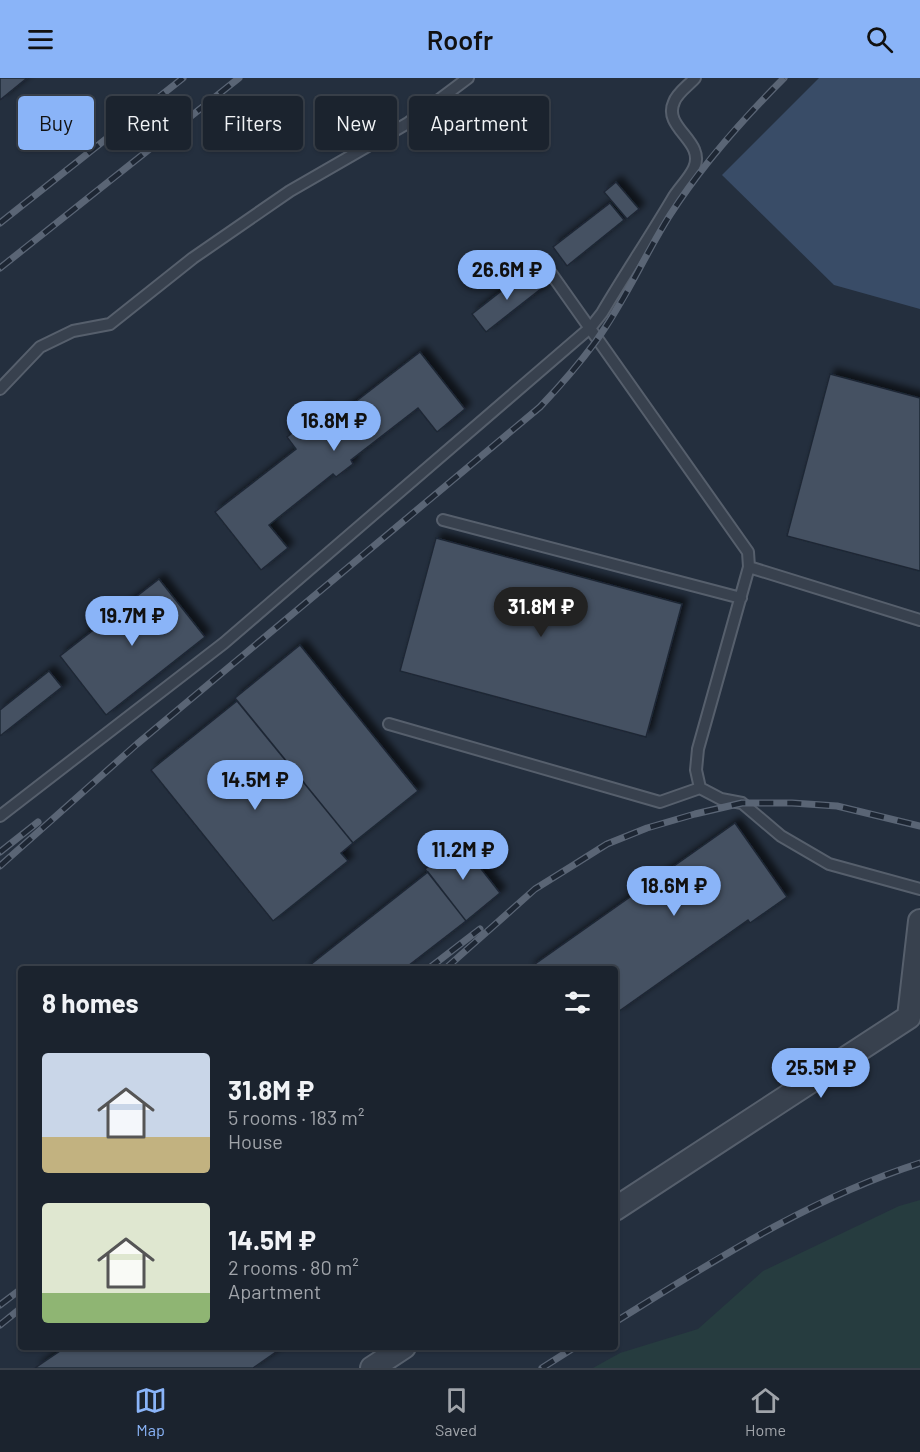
<!DOCTYPE html>
<meta charset="utf-8">
<style>
body{margin:0;font-family:Barlow,sans-serif;background:#282f3a;color:#f1f3f6;height:100vh;display:flex;flex-direction:column;font-size:22px;white-space:nowrap}
*{box-sizing:border-box;margin:0}
p{font-size:20px;color:#a0a4aa}
.icon{flex:none;width:33px;height:33px;fill:none;stroke:currentColor;stroke-width:2;stroke-linecap:round;stroke-linejoin:round}
.map{position:relative;flex:1;overflow:hidden}
.details{position:absolute;left:18px;top:888px;width:600px;height:384px;display:flex;flex-direction:column;background:#1b232e;border-radius:6px;box-shadow:0 2px 4px #0004,0 0 0 2px #39404a}
.details>*{flex:none}
.banner{position:absolute;left:18px;top:18px;width:600px;height:54px;display:flex;gap:12px}
.price{position:absolute;translate:-50% -51px;padding:0 14px;border-radius:21px;background:#8ab4f8;color:#111;font-size:20px;line-height:39px;filter:drop-shadow(0 2px 3px #0008)}
.price::after{content:'';position:absolute;left:50%;top:36px;width:18px;height:14px;margin-left:-9px;background:inherit;clip-path:polygon(0 0,100% 0,50% 100%)}
.price.active{background:#222;color:#fff}
ul{padding:0;list-style:none}
li{display:flex;align-items:center;gap:18px;height:150px;padding:0 24px}
li span{display:grid;place-items:center;flex:none;width:168px;height:120px;border-radius:6px;color:#555}
li>.icon{margin-inline-start:auto}
span .icon{width:72px;height:72px;fill:#fffc;stroke-width:1}
li b{font-size:26px}
h2{display:flex;justify-content:space-between;align-items:center;height:72px;padding:0 24px;font-size:26px}
.tag{padding:0 21px;border-radius:6px;background:#1b232e;box-shadow:0 2px 4px #0004,0 0 0 2px #39404a;font-size:21px;line-height:54px}
.tag.active{background:#8ab4f8;color:#111}
header{display:flex;justify-content:space-between;align-items:center;height:78px;padding:0 24px;background:#8ab4f8;color:#111;font-size:27px;font-weight:600}
.tabs{display:flex;justify-content:space-around;align-items:center;height:84px;border-top:2px solid #39404a;background:#1b232e;font-size:16px;color:#a0a4aa}
.tabs a{display:grid;justify-items:center;gap:3px}
.tabs .active{color:#8ab4f8}
.map>svg:first-child{display:block}
.green{fill:#263c3f}
.water{fill:#394c67}
.building{fill:#455162;stroke:#1f2835;stroke-width:1.5;filter:url(#shadow)}
.lines{fill:none;stroke-linecap:round;stroke-linejoin:round}
.lane-casing{stroke:#565f6c;stroke-width:14}
.street-casing{stroke:#565f6c;stroke-width:26}
.lane{stroke:#38414e;stroke-width:10}
.street{stroke:#38414e;stroke-width:22}
.rail-casing{stroke:#5a6575;stroke-width:7}
.rail{stroke:#1d2633;stroke-width:4.5;stroke-dasharray:14;stroke-linecap:butt}
</style>
<header><svg class="icon" aria-label="menu" viewBox="0 0 24 24"><path d="M4 6h16M4 12h16M4 18h16"/></svg>Roofr<svg class="icon" aria-label="search" viewBox="0 0 24 24"><circle cx="10" cy="10" r="6"/><path d="M15 15l6 6"/></svg></header>
<div class="map">
<svg width="920" height="1290" viewBox="0 0 920 1290">
<defs>
<filter id="shadow"><feDropShadow dx="5.5" dy="-5.5" stdDeviation="3" flood-color="#0009"/></filter>
</defs>
<rect width="100%" height="100%" fill="#242f3e"/>
<path class="green" d="M 920,1122 L 920,1290 L 593,1290 L 620,1275 L 698,1251 L 763,1193 L 899,1128 Z"/>
<path class="water" d="M 819,0 L 920,0 L 920,231 L 834,207 L 722,97 Z"/>
<path class="building" d="M 0,0 L 27,0 L 0,22 Z
M 616,104 L 639,131 L 627,141 L 604,114 Z
M 610,125 L 624,142 L 567,188 L 553,169 Z
M 528,192 L 542,210 L 486,254 L 472,236 Z
M 420,274 L 465,331 L 437,354 L 418,330 L 351,382 L 353,386 L 336,399 L 333,396 L 269,447 L 288,470 L 261,492 L 215,434 L 296,371 L 287,359 L 324,330 L 333,341 Z
M 830,296 L 920,320 L 920,493 L 787,458 Z
M 436,460 L 682,526 L 646,659 L 400,593 Z
M 159,501 L 205,559 L 106,637 L 60,578 Z
M 300,567 L 418,713 L 353,765 L 235,620 Z
M 49,593 L 62,609 L 0,658 L 0,632 Z
M 237,623 L 353,765 L 341,775 L 348,783 L 273,843 L 151,692 Z
M 735,745 L 787,819 L 750,845 L 748,842 L 615,936 L 615,891 L 528,891 Z
M 460,764 L 500,815 L 466,843 L 425,791 Z
M 428,794 L 466,843 L 404,891 L 305,891 Z
M 66,1269 L 283,1269 L 253,1290 L 35,1290 Z"/>
<g class="lines">
<defs>
<path id="lane" d="M 548,191 L 748,474 L 749,489 L 698,671 L 696,692 L 700,710
M 0,311 L 40,269 L 73,253 L 110,246 L 193,180 L 290,113 L 408,45 L 468,0
M 443,442 L 741,520
M 749,489 L 920,542
M 389,646 L 660,724 L 700,710 L 721,721 L 742,725 L 781,758 L 829,786 L 920,811
M 0,738 L 224,565 L 591,249 L 602,235 C 625,196 650,159 673,120 C 679,110 689,101 694,90 C 706,63 662,50 674,24 C 677,15 689,7 695,0"/>
<path id="street" d="M 615,1131 L 909,939 L 920,843
M 372,1290 L 404,1269"/>
</defs>
<use href="#lane" class="lane-casing"/>
<use href="#street" class="street-casing"/>
<use href="#lane" class="lane"/>
<use href="#street" class="street"/>
<defs>
<path id="rail" d="M 0,145 L 183,0
M 0,190 L 239,0
M 0,774 L 38,744
M 0,788 L 137,666 L 540,329 C 560,308 579,286 596,263 C 625,223 644,178 670,137 C 702,87 742,42 784,0
M 428,891 L 480,851
M 445,891 L 535,811 L 572,788 L 607,766 L 647,750 L 695,736 L 742,725 L 792,725 L 837,728 L 920,748
M 0,1227 L 21,1211
M 615,1244 C 712,1184 810,1120 920,1085
M 0,1247 L 21,1230
M 542,1290 L 575,1269"/>
</defs>
<use href="#rail" class="rail-casing"/>
<use href="#rail" class="rail"/>
</g>
</svg>
<b class="price" style="left:507px;top:223px">26.6M ₽</b>
<b class="price" style="left:334px;top:374px">16.8M ₽</b>
<b class="price active" style="left:541px;top:560px">31.8M ₽</b>
<b class="price" style="left:132px;top:569px">19.7M ₽</b>
<b class="price" style="left:255px;top:733px">14.5M ₽</b>
<b class="price" style="left:463px;top:803px">11.2M ₽</b>
<b class="price" style="left:674px;top:839px">18.6M ₽</b>
<b class="price" style="left:821px;top:1021px">25.5M ₽</b>
<div class="banner">
<a class="tag active">Buy</a>
<a class="tag">Rent</a>
<a class="tag">Filters</a>
<a class="tag">New</a>
<a class="tag">Apartment</a>
</div>
<section class="details">
<h2>8 homes<svg class="icon" aria-label="filters" viewBox="0 0 24 24"><path d="M4 7h16M4 17h16"/><circle cx="9" cy="7" r="2"/><circle cx="15" cy="17" r="2"/></svg></h2>
<ul>
<li><span style="background:linear-gradient(#c9d6e8 70%,#c2b280 0)"><svg class="icon" aria-label="home" viewBox="0 0 24 24"><path d="M3 11l9-7 9 7M6 9v11h12V9"/></svg></span><div><b>31.8M ₽</b><p>5 rooms · 183 m²</p><p>House</p></div></li>
<li><span style="background:linear-gradient(#dfe7d0 75%,#8fb573 0)"><svg class="icon" aria-label="home" viewBox="0 0 24 24"><path d="M3 11l9-7 9 7M6 9v11h12V9"/></svg></span><div><b>14.5M ₽</b><p>2 rooms · 80 m²</p><p>Apartment</p></div></li>
</ul>
</section>
</div>
<nav class="tabs">
<a class="active"><svg class="icon" aria-label="map" viewBox="0 0 24 24"><path d="M3 6l6-2 6 2 6-2v14l-6 2-6-2-6 2zM9 4v14M15 6v14"/></svg>Map</a>
<a><svg class="icon" aria-label="saved" viewBox="0 0 24 24"><path d="M7 4h10v16l-5-4-5 4z"/></svg>Saved</a>
<a><svg class="icon" aria-label="home" viewBox="0 0 24 24"><path d="M3 11l9-7 9 7M6 9v11h12V9"/></svg>Home</a>
</nav>
